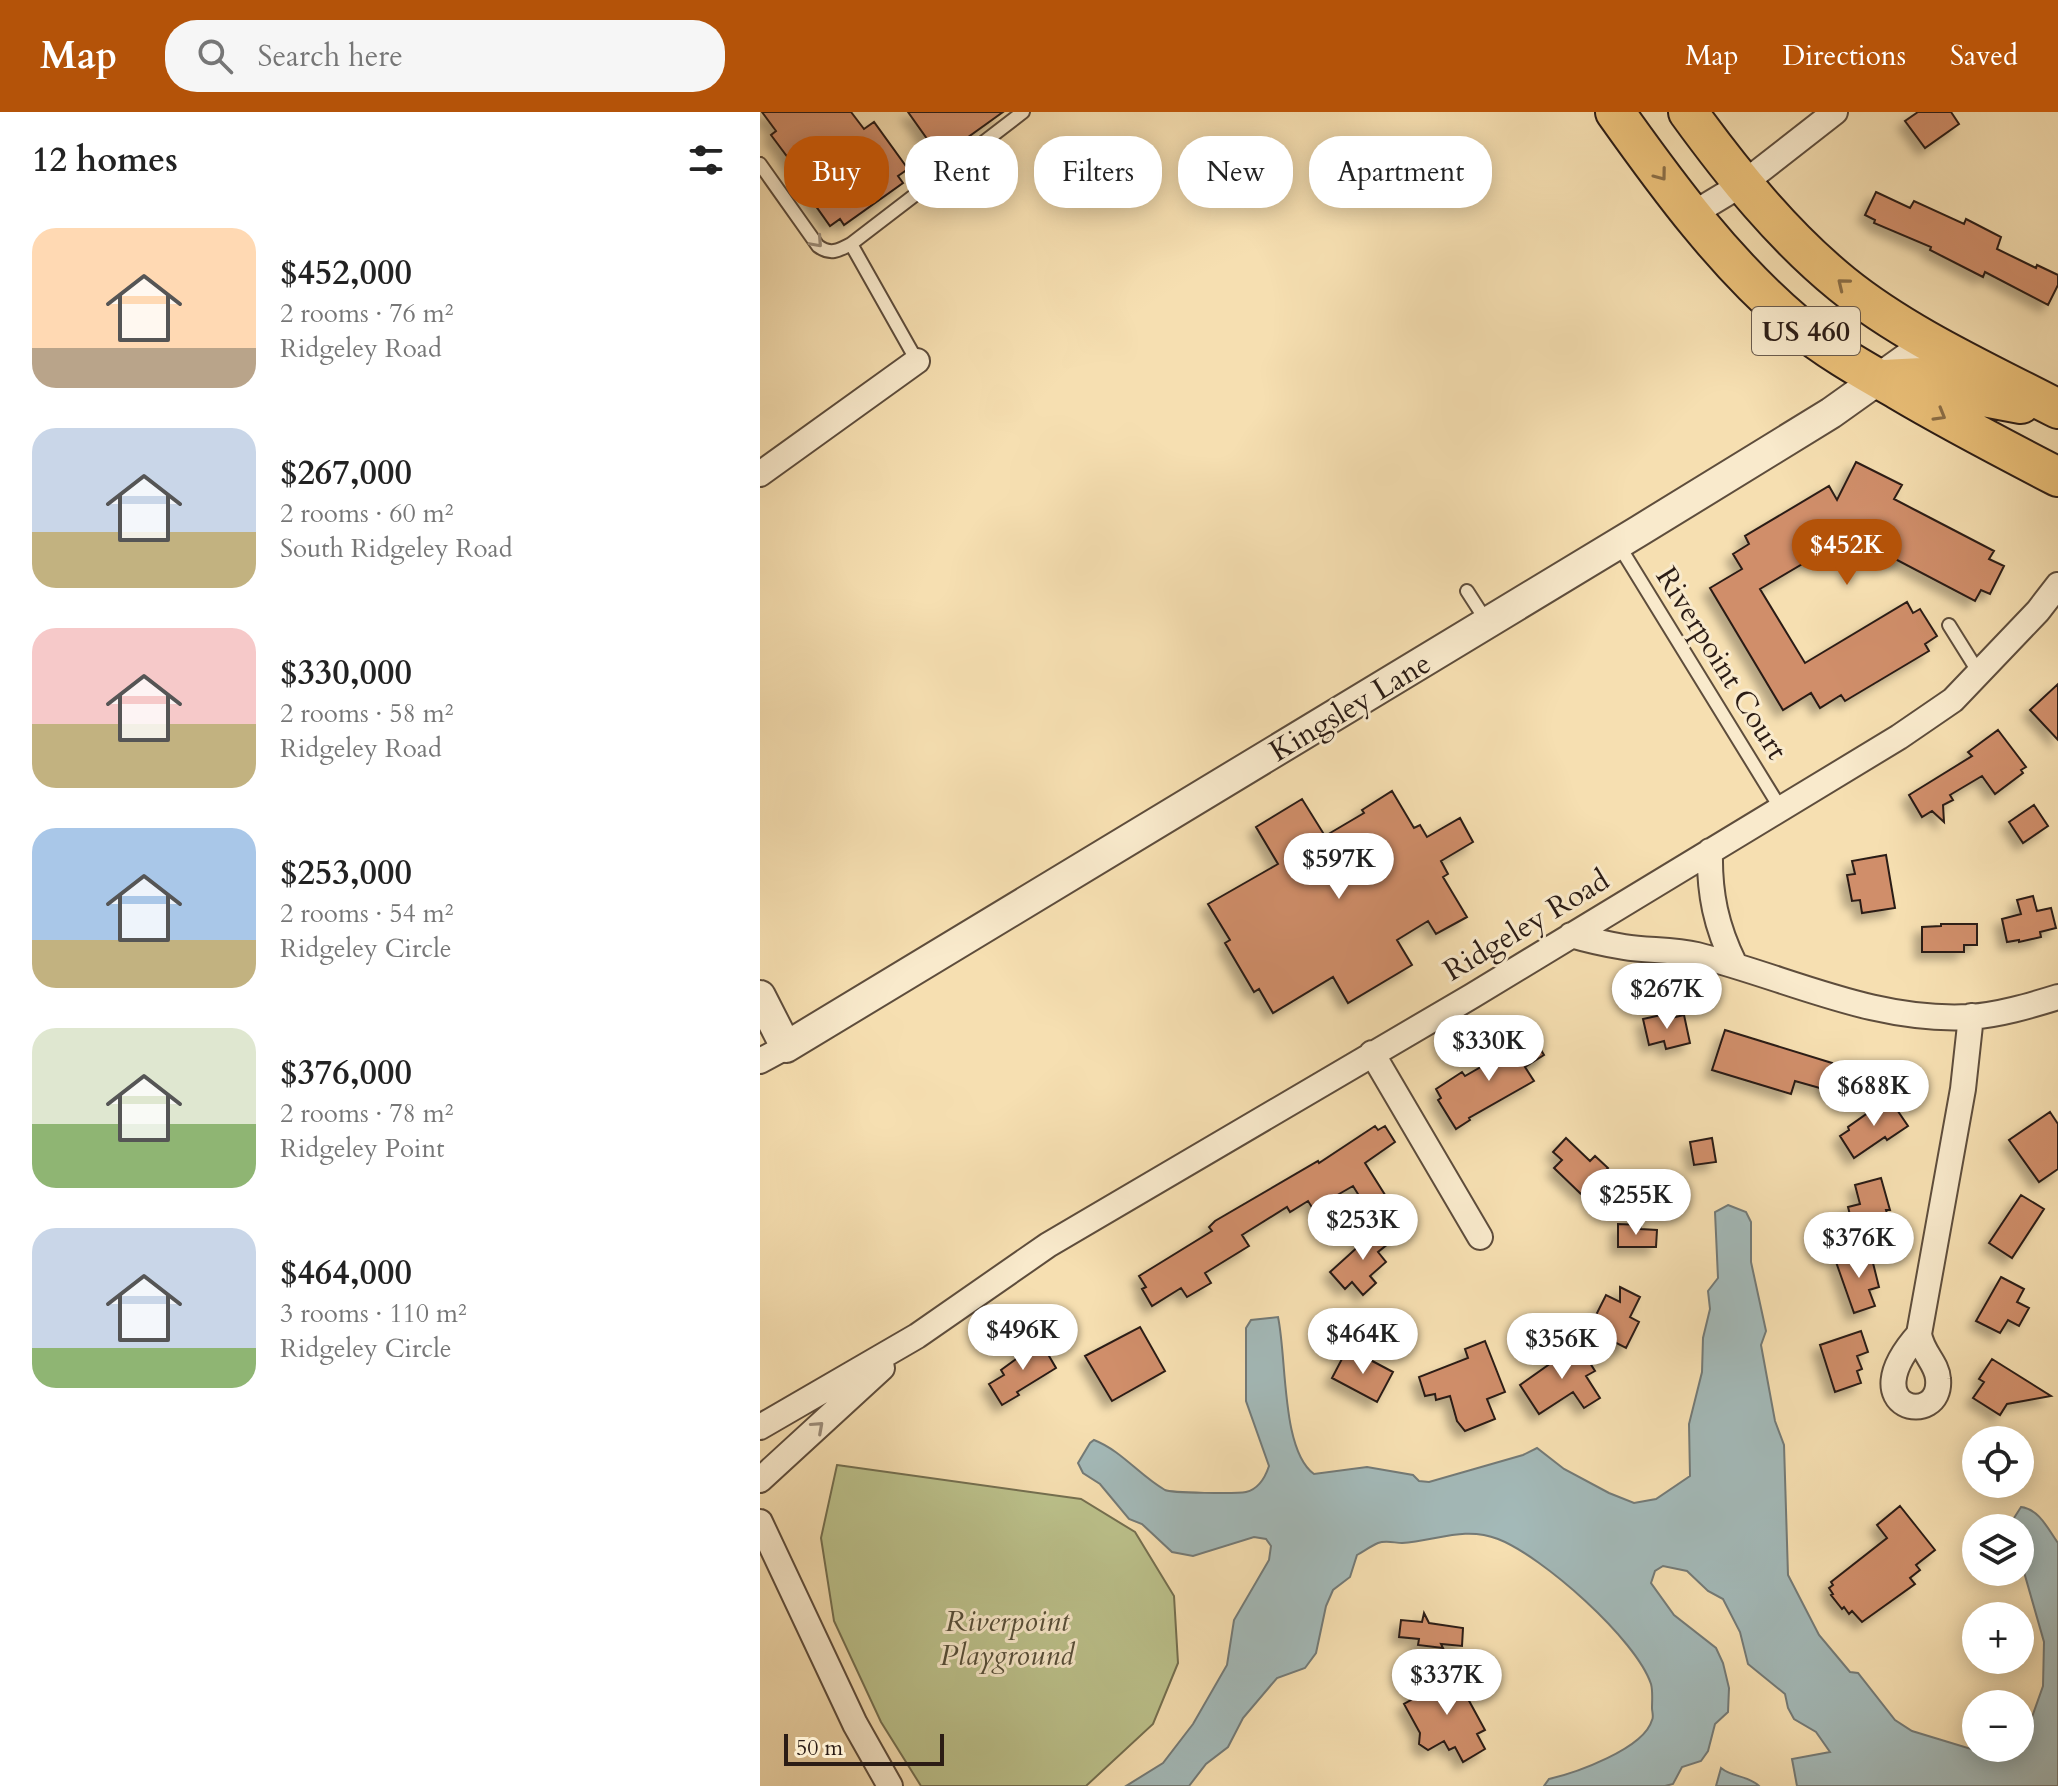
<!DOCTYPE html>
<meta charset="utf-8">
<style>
body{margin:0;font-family:Cardo,serif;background:#f6f6f6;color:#222;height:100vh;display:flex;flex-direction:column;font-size:30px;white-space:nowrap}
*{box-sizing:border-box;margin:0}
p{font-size:26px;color:#767676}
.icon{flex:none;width:44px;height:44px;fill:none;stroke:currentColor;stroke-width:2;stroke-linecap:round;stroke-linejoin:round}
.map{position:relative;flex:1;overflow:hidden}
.drawer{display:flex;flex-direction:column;background:#fff;width:760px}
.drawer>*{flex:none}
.hud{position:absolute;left:24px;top:24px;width:760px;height:72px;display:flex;gap:16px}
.buttons{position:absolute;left:1202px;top:1314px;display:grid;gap:16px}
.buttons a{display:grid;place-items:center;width:72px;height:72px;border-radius:50%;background:#fff;box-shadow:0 4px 20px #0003;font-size:40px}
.scale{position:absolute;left:24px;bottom:20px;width:160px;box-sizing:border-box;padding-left:8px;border:4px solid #2b1c15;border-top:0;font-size:22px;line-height:28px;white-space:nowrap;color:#2b1c15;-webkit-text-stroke:6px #f9eacc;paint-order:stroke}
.price{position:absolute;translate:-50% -68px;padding:0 18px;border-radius:28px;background:#fff;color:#222;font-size:26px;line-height:52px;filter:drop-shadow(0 2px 4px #0008)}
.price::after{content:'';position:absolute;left:50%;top:48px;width:24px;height:18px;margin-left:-12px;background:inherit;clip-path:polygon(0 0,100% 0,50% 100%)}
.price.active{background:#b45309;color:#fff}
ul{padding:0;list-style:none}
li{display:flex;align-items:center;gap:24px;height:200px;padding:0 32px}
li span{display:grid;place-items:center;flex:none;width:224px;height:160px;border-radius:24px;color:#555}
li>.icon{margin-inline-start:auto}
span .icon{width:96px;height:96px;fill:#fffc;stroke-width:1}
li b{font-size:34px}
h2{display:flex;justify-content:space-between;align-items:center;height:96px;padding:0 32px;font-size:34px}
.chip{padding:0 28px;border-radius:32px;background:#fff;box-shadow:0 4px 20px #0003;font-size:28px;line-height:72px}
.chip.active{background:#b45309;color:#fff}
header{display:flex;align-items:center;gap:48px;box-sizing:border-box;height:112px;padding:0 40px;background:#b45309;color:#fff}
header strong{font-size:38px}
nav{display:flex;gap:44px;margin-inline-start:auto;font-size:28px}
.search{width:560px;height:72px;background:#f6f6f6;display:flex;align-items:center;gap:20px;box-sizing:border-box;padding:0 28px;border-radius:32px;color:#767676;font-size:30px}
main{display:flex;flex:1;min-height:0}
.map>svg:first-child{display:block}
.green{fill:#bcc28c;stroke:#746f50;stroke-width:2}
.water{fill:#a3b9b8;stroke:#737a77;stroke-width:2}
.building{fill:#d08e6b;stroke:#2b1c15;stroke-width:2;filter:url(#shadow)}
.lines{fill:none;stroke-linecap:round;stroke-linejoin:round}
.service-casing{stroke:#5e4d3c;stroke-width:16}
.minor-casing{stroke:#5e4d3c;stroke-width:28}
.tertiary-casing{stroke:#5e4d3c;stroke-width:34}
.primary-casing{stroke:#2b1c15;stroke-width:42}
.service{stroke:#f9eacc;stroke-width:12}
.minor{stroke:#f9eacc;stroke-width:24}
.tertiary{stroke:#f9eacc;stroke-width:30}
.primary{stroke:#ebc078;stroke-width:38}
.oneway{stroke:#8b6e46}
.oneway2{stroke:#9c8d7a}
.labels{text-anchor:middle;stroke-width:6;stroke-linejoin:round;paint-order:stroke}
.shield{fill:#f9eacc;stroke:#695a4c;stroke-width:2}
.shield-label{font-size:28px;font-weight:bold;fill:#2b1c15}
.street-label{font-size:30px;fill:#2b1c15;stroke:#f9eacc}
.park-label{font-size:30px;font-style:italic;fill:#564e39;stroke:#f9eacc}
</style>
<header>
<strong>Map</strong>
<div class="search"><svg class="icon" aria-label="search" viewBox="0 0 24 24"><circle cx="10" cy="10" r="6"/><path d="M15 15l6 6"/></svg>Search here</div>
<nav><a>Map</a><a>Directions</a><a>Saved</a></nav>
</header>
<main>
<section class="drawer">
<h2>12 homes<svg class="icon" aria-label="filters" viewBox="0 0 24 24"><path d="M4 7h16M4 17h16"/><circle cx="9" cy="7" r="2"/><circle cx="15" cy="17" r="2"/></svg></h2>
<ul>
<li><span style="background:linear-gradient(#ffd9b3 75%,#b9a48a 0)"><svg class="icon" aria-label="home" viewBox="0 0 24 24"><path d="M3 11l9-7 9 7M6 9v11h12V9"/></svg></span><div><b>$452,000</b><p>2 rooms · 76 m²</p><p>Ridgeley Road</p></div></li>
<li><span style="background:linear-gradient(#c9d6e8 65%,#c2b280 0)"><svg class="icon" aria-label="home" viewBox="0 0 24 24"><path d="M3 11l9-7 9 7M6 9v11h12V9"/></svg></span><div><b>$267,000</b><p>2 rooms · 60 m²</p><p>South Ridgeley Road</p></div></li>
<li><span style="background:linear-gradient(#f6c9c9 60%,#c2b280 0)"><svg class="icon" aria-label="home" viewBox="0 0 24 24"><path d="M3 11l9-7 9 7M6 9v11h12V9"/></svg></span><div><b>$330,000</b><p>2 rooms · 58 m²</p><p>Ridgeley Road</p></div></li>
<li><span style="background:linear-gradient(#a9c7e8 70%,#c2b280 0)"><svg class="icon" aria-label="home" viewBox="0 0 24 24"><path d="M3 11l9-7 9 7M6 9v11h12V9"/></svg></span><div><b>$253,000</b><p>2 rooms · 54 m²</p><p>Ridgeley Circle</p></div></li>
<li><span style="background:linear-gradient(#dfe7d0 60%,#8fb573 0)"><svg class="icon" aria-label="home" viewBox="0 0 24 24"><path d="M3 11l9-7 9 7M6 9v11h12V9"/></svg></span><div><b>$376,000</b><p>2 rooms · 78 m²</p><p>Ridgeley Point</p></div></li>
<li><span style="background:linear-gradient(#c9d6e8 75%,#8fb573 0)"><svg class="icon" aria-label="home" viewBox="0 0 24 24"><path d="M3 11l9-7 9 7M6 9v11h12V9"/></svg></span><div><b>$464,000</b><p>3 rooms · 110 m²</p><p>Ridgeley Circle</p></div></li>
</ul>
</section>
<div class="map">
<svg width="1298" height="1674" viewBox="0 0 1298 1674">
<defs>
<filter id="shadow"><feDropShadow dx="-7" dy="7" stdDeviation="4" flood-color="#0004"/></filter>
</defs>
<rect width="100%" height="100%" fill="#f6dfb1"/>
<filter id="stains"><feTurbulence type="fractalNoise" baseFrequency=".0025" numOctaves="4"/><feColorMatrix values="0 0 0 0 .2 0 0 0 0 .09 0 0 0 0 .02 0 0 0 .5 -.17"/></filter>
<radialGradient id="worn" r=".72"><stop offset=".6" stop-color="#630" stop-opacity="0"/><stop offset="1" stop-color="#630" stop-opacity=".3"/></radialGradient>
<path class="green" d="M 77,1353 L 321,1387 L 375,1420 L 414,1484 L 418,1551 L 393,1612 L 326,1674 L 161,1674 L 121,1610 L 74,1509 L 61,1426 Z"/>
<path class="water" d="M 968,1093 L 986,1100 L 991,1110 L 991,1150 L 1006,1219 L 1001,1233 L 1015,1309 L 1024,1333 L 1028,1463 L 1059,1523 L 1090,1560 L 1098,1561 L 1135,1608 L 1152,1619 L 1234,1644 L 1251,1636 L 1260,1636 L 1260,1627 L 1267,1619 L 1283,1574 L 1284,1530 L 1260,1446 L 1260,1416 L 1253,1416 L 1254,1406 L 1261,1395 C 1279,1397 1288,1417 1298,1431 L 1298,1674 L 1037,1674 L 1032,1647 L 1070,1640 L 1056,1620 L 1034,1607 L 1028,1596 L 1025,1582 L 988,1552 L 980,1520 L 963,1487 L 948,1479 L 927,1459 L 903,1454 L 895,1459 L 891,1471 L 914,1503 L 956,1536 L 963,1551 L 969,1576 L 968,1600 L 955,1612 L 948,1639 L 941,1649 L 922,1655 L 913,1672 L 905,1674 L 784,1674 L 789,1667 C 815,1661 884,1637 892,1608 C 894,1605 892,1600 892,1596 C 892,1589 893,1579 891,1572 C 876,1527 782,1444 738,1427 C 704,1414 676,1429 642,1431 C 635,1431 626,1428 618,1431 C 611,1434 604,1439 597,1443 L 590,1465 L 573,1478 L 566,1494 L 556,1541 L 545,1556 L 517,1566 L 483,1606 L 468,1635 L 446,1652 L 429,1674 L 366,1674 L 403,1651 L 433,1612 L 467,1553 L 474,1508 L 509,1448 L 511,1434 L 506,1427 L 494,1425 L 433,1444 L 412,1440 L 382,1412 L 369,1407 L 340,1372 L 323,1361 L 318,1351 L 330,1331 L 334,1328 C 362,1339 380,1364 405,1378 C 411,1381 477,1382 486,1380 C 499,1377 505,1366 509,1354 L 486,1289 L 486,1216 L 491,1208 L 518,1205 C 527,1246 521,1338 554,1362 L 607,1355 L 653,1363 L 659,1369 L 669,1370 L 763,1343 L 777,1336 L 804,1357 L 849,1381 L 874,1391 L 896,1387 L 930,1364 L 929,1312 L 942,1260 L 943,1226 L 950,1197 L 948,1179 L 958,1166 L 955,1100 Z
M 961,1656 C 973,1666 988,1663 999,1674 L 956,1674 Z"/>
<path class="building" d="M 2,0 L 91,0 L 104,17 L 114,10 L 148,57 L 138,64 L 143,71 L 84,113 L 80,107 L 70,114 L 36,66 L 40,62 L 11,23 L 16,19 Z
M 148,0 L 243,0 L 190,38 L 185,30 L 175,38 Z
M 1158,0 L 1191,0 L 1199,12 L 1165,36 L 1145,9 Z
M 1116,80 L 1150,96 L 1154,89 L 1204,112 L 1206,107 L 1241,125 L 1237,137 L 1276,156 L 1277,153 L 1298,163 L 1298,173 L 1288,193 L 1225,160 L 1223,165 L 1170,138 L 1171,135 L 1114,111 L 1115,108 L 1105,103 Z
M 1096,350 L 1142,373 L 1134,387 L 1234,439 L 1229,447 L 1244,454 L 1230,482 L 1221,478 L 1215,489 L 1118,438 L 1123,428 L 1100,418 L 1000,477 L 1045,551 L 1147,490 L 1153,501 L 1160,497 L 1177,524 L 1165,532 L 1169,539 L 1085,589 L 1081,583 L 1060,596 L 1051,581 L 1023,598 L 950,476 L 982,457 L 973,442 L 989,432 L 985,424 L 1069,374 L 1077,388 Z
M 1298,572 L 1298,628 L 1270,598 Z
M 1238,618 L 1266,655 L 1261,658 L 1263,661 L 1235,682 L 1222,664 L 1190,683 L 1193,688 L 1183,693 L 1184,710 L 1172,699 L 1162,705 L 1149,683 L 1212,644 L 1208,640 Z
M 632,679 L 654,716 L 660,713 L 667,725 L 700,706 L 713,730 L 681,749 L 688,762 L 683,765 L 707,805 L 676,822 L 668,809 L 637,828 L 652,853 L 588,891 L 573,865 L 513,901 L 499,877 L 494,880 L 465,831 L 470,828 L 448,792 L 518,752 L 496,715 L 542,687 L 565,724 L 604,701 L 602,698 Z
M 1274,693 L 1288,714 L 1263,731 L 1249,710 Z
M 1126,743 L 1135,796 L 1102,801 L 1100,788 L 1092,789 L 1087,763 L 1095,762 L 1092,749 Z
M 1273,784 L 1277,799 L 1291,796 L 1296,816 L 1280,820 L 1281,825 L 1259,830 L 1259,828 L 1247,830 L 1242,807 L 1261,802 L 1257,788 Z
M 1181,812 L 1217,812 L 1217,833 L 1204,833 L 1204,840 L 1162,840 L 1162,815 L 1181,814 Z
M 910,901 L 911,906 L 924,903 L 930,931 L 906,937 L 904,929 L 889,933 L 883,907 Z
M 965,918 L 1072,951 L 1071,954 L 1082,957 L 1074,980 L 1035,969 L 1031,982 L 952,958 Z
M 773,925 L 784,943 L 765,955 L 774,969 L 709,1006 L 710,1008 L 696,1017 L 678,988 L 681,986 L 676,977 L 702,960 L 705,964 L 738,945 L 736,943 L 760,928 L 762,932 Z
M 1129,986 L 1148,1014 L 1127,1028 L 1125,1025 L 1094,1046 L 1080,1024 L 1089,1018 L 1088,1015 Z
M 1290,1000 L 1298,1012 L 1298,1057 L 1279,1070 L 1249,1028 Z
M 615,1014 L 618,1018 L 625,1014 L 635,1030 L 605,1051 L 632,1094 L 613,1106 L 593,1074 L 553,1097 L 548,1089 L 530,1100 L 527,1095 L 482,1123 L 489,1134 L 445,1161 L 451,1171 L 427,1185 L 421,1176 L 392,1194 L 382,1177 L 386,1175 L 379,1164 L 452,1119 L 449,1115 L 455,1109 L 558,1049 L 559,1051 Z
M 806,1026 L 830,1049 L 835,1044 L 848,1056 L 822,1083 L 794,1056 L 802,1048 L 793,1040 Z
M 952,1026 L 956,1050 L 934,1053 L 930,1030 Z
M 1121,1066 L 1130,1098 L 1126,1098 L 1130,1112 L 1107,1118 L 1104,1108 L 1092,1111 L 1088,1095 L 1100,1092 L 1095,1073 Z
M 1261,1083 L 1284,1097 L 1252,1146 L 1229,1131 Z
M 858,1112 L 881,1113 L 880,1117 L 897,1118 L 896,1135 L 858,1135 Z
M 622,1113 L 634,1127 L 618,1140 L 626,1150 L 610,1164 L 616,1171 L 603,1183 L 592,1170 L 585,1177 L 570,1160 Z
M 1110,1139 L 1119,1175 L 1109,1178 L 1115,1194 L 1094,1201 L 1076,1150 Z
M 1241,1165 L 1264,1177 L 1257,1190 L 1269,1196 L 1259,1214 L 1248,1208 L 1240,1221 L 1216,1209 Z
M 860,1175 L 880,1185 L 870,1205 L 879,1210 L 866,1236 L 829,1217 L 846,1183 L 860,1190 Z
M 380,1215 L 405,1259 L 352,1289 L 325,1244 Z
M 1101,1219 L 1108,1240 L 1097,1244 L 1102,1257 L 1097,1259 L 1101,1271 L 1075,1280 L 1060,1233 Z
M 278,1225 L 296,1256 L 257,1280 L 259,1283 L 242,1293 L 229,1272 L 244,1263 L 241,1258 L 267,1239 L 263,1234 Z
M 725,1229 L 745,1280 L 727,1287 L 735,1307 L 705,1319 L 697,1309 L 690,1284 L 676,1288 L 675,1282 L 665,1284 L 659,1265 L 708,1246 L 705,1237 Z
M 818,1232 L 835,1259 L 826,1264 L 840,1286 L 824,1296 L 813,1280 L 779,1302 L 760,1273 Z
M 585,1241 L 599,1248 L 601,1243 L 633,1260 L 617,1290 L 572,1266 Z
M 1232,1247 L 1291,1284 L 1247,1292 L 1240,1303 L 1213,1286 L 1224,1270 L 1219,1267 Z
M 1140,1394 L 1175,1438 L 1156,1453 L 1160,1458 L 1150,1466 L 1155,1472 L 1102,1510 L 1092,1499 L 1089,1502 L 1084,1495 L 1082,1497 L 1071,1483 L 1073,1482 L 1069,1476 L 1073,1473 L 1071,1470 L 1127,1426 L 1117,1413 Z
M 664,1501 L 669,1511 L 703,1516 L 702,1534 L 681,1532 L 683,1536 L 658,1533 L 659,1527 L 639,1525 L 641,1508 L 662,1510 Z
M 696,1558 L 707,1577 L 705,1578 L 707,1585 L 725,1618 L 717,1622 L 725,1637 L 703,1650 L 695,1635 L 689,1638 L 684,1629 L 668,1638 L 659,1632 L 660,1621 L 644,1592 L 658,1584 L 656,1581 Z"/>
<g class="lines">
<defs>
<path id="service" d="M 0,52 L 58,134 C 70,143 78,139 91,132
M 157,249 L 91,132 L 263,0
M 858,432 L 1021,697
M 707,479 L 727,510
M 1189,513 L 1219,561"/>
<path id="minor" d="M 931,103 L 984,71 L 1075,0
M 0,362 L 157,249
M 950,739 C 949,781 956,815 975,853
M 811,823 C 828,828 846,832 864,835 C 888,839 913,837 937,843 C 1028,866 1113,910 1209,905 C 1239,903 1269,894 1298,885
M 612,941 L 720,1125
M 0,949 L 26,935
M 1159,1222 L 1203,977 L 1211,904
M 1159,1222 C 1162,1241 1177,1251 1178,1267 C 1183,1316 1090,1299 1159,1222 Z
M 0,1315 L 157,1224 L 288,1133 L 712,884 L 1139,625 L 1193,588 L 1278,499 L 1298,473
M 0,1368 L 122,1256
M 0,1410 L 95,1612 L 130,1674"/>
<path id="tertiary" d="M 0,884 L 26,935 L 879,419 L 1071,301 L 1172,229"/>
<path id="primary" d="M 855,0 C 909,76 965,152 1036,212 C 1067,238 1103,258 1138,278 C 1190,309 1244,337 1298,365
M 928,0 C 973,62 1023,124 1082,172 C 1145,223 1227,260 1298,297
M 1123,267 L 1163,265 L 1224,285 L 1261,292"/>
</defs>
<use href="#service" class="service-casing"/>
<use href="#minor" class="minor-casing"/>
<use href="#tertiary" class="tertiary-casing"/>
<use href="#primary" class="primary-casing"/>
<use href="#service" class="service"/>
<use href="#minor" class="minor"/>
<use href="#tertiary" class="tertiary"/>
<use href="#primary" class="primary"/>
</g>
<defs><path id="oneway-chevron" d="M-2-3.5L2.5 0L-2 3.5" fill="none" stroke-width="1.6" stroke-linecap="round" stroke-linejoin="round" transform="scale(2)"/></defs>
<g class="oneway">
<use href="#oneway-chevron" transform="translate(901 63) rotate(53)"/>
<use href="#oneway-chevron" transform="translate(1083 172) rotate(-141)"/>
<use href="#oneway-chevron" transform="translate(1180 303) rotate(30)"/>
</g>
<g class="oneway2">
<use href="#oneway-chevron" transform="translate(57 130) rotate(48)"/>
<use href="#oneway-chevron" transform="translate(58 1315) rotate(-42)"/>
</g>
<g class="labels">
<rect class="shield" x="992" y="195" width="108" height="48" rx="6"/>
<g class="shield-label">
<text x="1046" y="229">US 460</text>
</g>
<g class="street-label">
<text transform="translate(962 551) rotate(58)" y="10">Riverpoint Court</text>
<text transform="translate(590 595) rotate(-31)" y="10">Kingsley Lane</text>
<text transform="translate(766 813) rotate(-31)" y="10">Ridgeley Road</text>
</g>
<g class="park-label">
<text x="247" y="1519">Riverpoint<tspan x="247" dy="34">Playground</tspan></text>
</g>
</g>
<rect width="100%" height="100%" filter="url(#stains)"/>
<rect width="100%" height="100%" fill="url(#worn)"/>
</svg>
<div class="buttons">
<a><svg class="icon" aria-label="locate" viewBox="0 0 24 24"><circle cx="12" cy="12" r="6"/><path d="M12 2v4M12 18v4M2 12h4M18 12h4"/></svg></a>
<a><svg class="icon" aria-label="layers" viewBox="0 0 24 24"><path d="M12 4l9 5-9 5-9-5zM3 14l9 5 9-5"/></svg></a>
<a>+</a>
<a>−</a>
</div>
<div class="scale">50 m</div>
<b class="price active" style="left:1087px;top:475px">$452K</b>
<b class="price" style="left:579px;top:789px">$597K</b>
<b class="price" style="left:907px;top:919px">$267K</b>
<b class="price" style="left:729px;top:971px">$330K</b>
<b class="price" style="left:1114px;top:1016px">$688K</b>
<b class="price" style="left:876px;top:1125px">$255K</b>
<b class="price" style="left:603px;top:1150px">$253K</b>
<b class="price" style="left:1099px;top:1168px">$376K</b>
<b class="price" style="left:263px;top:1260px">$496K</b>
<b class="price" style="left:603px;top:1264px">$464K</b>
<b class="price" style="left:802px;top:1269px">$356K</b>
<b class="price" style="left:687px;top:1605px">$337K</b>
<div class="hud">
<a class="chip active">Buy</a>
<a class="chip">Rent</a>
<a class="chip">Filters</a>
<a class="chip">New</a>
<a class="chip">Apartment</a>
</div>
</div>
</main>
